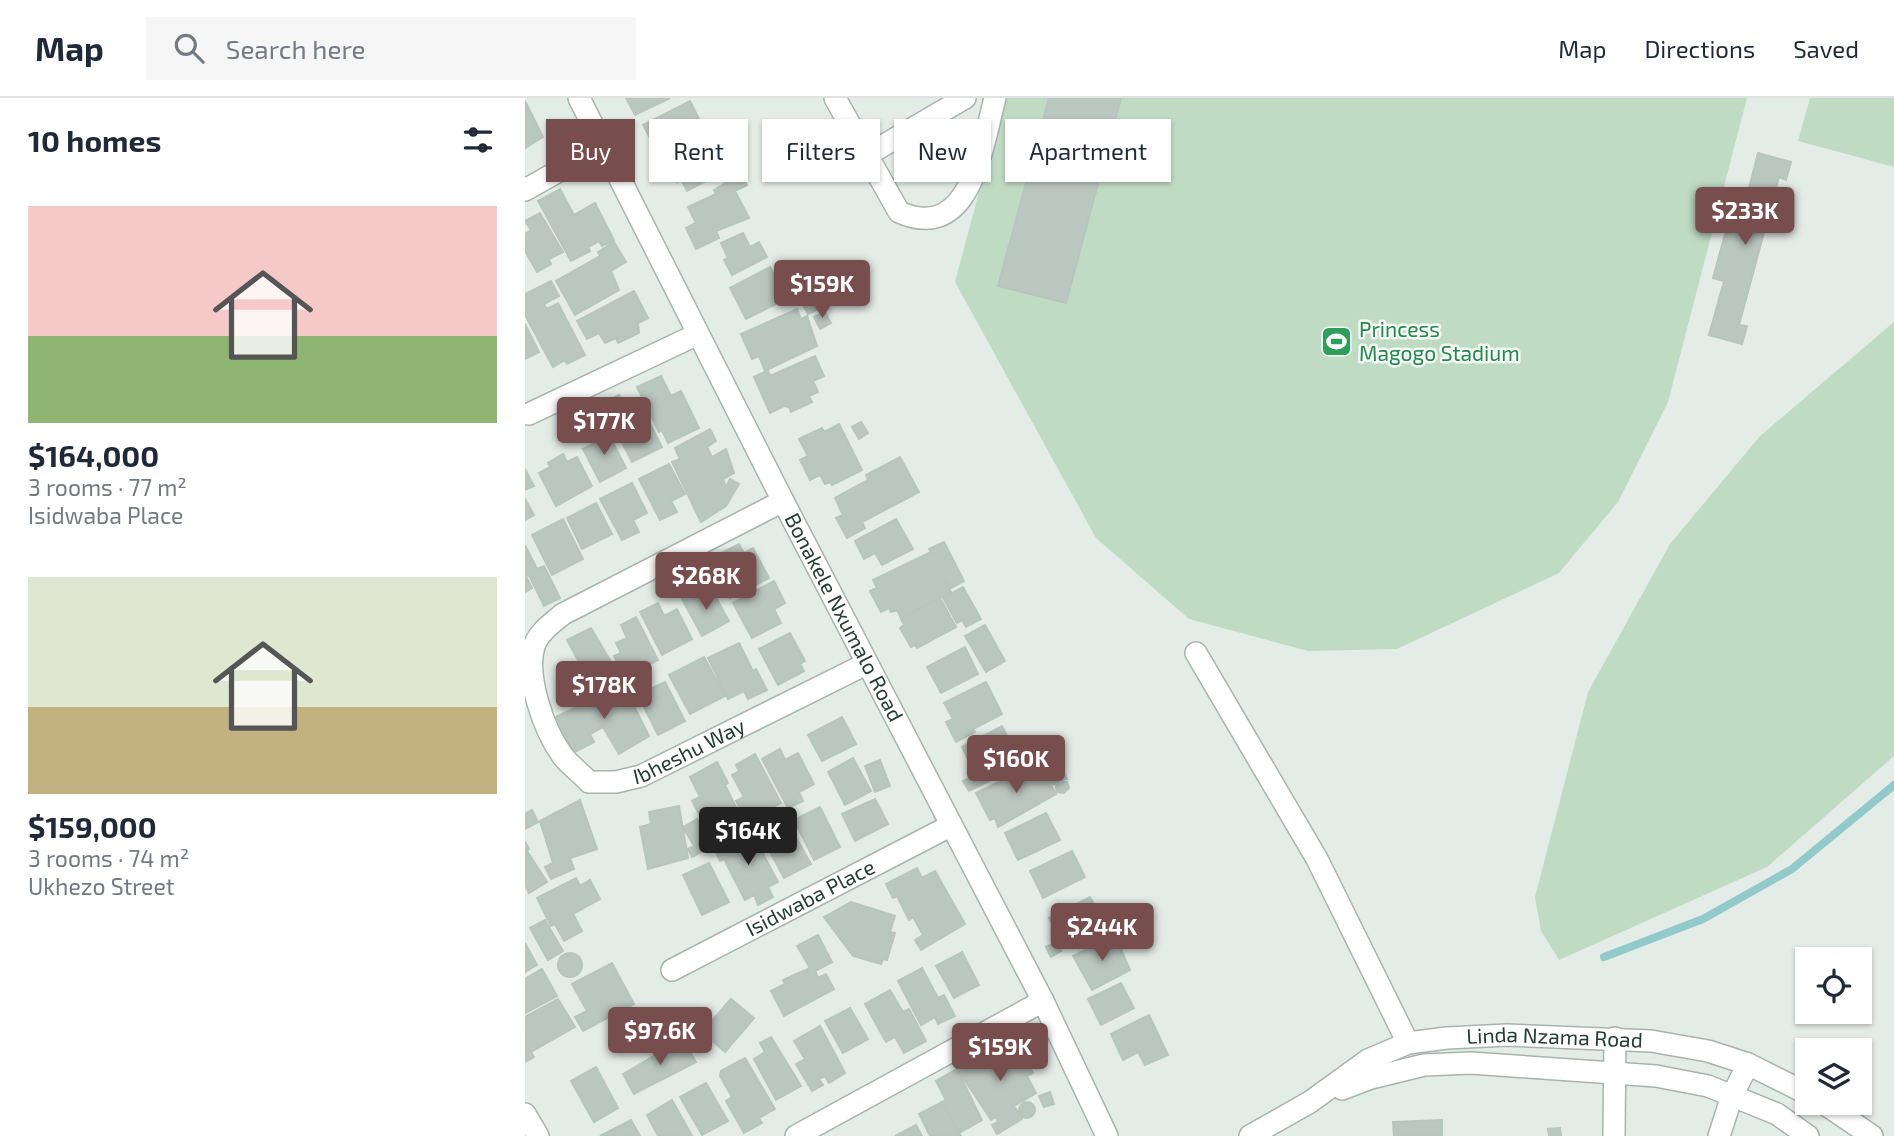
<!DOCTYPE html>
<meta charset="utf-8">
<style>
body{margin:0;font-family:"Exo 2",sans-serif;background:#f6f6f7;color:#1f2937;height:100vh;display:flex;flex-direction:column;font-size:26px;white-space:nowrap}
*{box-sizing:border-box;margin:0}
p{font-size:23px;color:#747a83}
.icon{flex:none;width:38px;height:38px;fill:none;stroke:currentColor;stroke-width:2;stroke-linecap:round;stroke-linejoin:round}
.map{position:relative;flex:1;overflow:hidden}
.sheet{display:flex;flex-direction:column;background:#fff;width:525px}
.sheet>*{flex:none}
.banner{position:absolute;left:21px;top:21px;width:665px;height:63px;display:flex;gap:14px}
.tools{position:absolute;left:1270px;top:849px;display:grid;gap:14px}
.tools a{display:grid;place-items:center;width:77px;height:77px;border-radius:0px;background:#fff;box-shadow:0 2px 5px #0004;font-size:35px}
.price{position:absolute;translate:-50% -60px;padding:0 16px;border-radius:7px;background:#774d4e;color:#fff;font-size:23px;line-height:46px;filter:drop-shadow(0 2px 4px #0008)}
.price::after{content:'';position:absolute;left:50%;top:42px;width:21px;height:16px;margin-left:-10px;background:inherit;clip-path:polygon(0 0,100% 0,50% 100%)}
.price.active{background:#222;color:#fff}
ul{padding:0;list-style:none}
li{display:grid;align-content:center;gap:14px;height:371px;padding:0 28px}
li span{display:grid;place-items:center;height:217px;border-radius:0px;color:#555}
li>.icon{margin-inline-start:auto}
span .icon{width:126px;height:126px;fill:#fffc;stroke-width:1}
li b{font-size:30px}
h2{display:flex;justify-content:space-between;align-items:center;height:84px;padding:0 28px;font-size:30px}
.chip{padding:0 24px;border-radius:0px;background:#fff;box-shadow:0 2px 5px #0004;font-size:24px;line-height:63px}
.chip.active{background:#774d4e;color:#fff}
header{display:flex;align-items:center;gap:42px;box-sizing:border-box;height:98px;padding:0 35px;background:#fff;border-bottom:2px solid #e0e1e3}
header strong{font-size:33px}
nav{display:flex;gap:38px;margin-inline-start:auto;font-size:24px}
.search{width:490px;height:63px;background:#f6f6f7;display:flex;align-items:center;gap:18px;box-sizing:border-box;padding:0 24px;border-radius:0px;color:#747a83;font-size:26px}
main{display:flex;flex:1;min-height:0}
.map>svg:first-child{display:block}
.green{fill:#c0dbc3}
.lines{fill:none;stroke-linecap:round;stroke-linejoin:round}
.stream{stroke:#92cacb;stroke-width:8}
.building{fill:#bac6c0;stroke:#b7c5bd;stroke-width:2}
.minor-casing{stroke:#a7b4ad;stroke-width:24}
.minor{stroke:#fff;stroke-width:21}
.labels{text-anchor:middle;stroke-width:5;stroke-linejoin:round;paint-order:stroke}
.leisure-label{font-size:21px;fill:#27864d;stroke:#f4f9f6;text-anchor:start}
.street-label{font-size:21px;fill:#253c33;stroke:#f4f9f6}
</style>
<header>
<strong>Map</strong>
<div class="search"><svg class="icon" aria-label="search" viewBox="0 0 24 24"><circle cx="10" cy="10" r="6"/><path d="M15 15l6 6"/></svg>Search here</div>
<nav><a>Map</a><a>Directions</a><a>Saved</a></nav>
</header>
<main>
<section class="sheet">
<h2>10 homes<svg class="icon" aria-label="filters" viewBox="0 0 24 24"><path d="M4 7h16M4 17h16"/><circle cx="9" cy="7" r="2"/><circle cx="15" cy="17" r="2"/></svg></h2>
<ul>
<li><span style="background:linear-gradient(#f6c9c9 60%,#8fb573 0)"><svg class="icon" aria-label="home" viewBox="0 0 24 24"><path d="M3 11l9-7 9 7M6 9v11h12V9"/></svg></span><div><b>$164,000</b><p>3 rooms · 77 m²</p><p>Isidwaba Place</p></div></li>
<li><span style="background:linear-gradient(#dfe7d0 60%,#c2b280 0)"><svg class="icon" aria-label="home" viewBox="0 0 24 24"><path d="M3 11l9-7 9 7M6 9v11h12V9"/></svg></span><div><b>$159,000</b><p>3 rooms · 74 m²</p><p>Ukhezo Street</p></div></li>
</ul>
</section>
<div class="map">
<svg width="1369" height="1038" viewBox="0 0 1369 1038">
<rect width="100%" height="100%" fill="#e4ece7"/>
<path class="green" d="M 479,0 L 1222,0 L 1143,304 L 1093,404 L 1034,475 L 872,551 L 783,553 L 664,521 L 571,440 L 430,184 Z
M 1285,0 L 1369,0 L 1369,69 L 1273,43 Z
M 1369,224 L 1369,658 L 1242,769 L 1034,862 L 1016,833 L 1010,799 L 1063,594 L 1145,446 L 1235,338 Z"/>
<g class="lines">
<path class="stream" d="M 1079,859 L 1178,821 L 1267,771 L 1369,687"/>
</g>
<path class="building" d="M 101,0 L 145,0 L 110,17 Z
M 524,0 L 596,0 L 541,205 L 473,188 Z
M 0,3 L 18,39 L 0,50 Z
M 165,3 L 180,33 L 134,57 L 118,27 Z
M 181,50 L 194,76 L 162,93 L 156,81 L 152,84 L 144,69 Z
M 1233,55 L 1266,64 L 1261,82 L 1254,79 L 1214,227 L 1222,228 L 1217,246 L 1184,237 L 1199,183 L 1188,180 L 1208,107 L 1219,110 Z
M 216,75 L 222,87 L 210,93 L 224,120 L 191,133 L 194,140 L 171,151 L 161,130 L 171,125 L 163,109 L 191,96 L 189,92 Z
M 35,91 L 49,117 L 70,105 L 89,142 L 77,148 L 74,143 L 63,149 L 65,153 L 46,163 L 13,103 Z
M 15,115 L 38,154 L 24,161 L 26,166 L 12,174 L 0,153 L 0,136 L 6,132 L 0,123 Z
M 218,135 L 225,149 L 234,144 L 242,159 L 207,177 L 199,162 L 203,160 L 196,145 Z
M 89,144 L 101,164 L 86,173 L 94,192 L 50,217 L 31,183 L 75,158 L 73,154 Z
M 276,168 L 283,185 L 271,191 L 264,174 Z
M 245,169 L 261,201 L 221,221 L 205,190 Z
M 26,183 L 34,198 L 19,206 L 22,211 L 33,205 L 60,257 L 42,266 L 40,262 L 28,269 L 0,217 L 0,196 Z
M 109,193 L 123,220 L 113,225 L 114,235 L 93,245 L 91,240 L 80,245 L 74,235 L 62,241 L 52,223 Z
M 290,198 L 296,210 L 283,216 L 277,205 Z
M 272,211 L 276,221 L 282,218 L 292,248 L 240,273 L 234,258 L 227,261 L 216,236 Z
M 300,214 L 306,225 L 295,231 L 289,219 Z
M 0,226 L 14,254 L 0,261 Z
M 290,258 L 299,278 L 288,283 L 293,294 L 284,298 L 287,304 L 266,314 L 264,309 L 259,308 L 245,315 L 229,279 L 243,272 L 245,278 Z
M 136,278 L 146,298 L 156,293 L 174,330 L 143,345 L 137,332 L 134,334 L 112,289 Z
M 94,297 L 101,310 L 114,304 L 137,349 L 107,364 L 77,306 Z
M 336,324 L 343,335 L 334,341 L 327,329 Z
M 314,326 L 337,372 L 307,387 L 305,384 L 300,386 L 295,377 L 285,382 L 275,362 L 283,358 L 274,341 L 297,330 L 299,334 Z
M 185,331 L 191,343 L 182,349 L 187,359 L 201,351 L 209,375 L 198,381 L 201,389 L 205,381 L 214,386 L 201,408 L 176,424 L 147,364 L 155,361 L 150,350 Z
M 82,333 L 101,370 L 75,384 L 58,351 L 68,346 L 66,342 Z
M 38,356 L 42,364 L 52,359 L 67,388 L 31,408 L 14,375 L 25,369 L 23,365 Z
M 375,359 L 394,394 L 337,424 L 340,430 L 322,440 L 311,420 L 318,417 L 310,400 L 343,382 L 341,377 Z
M 144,366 L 160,396 L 146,403 L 152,414 L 135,422 L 114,381 Z
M 0,371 L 9,388 L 0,392 Z
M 107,385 L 122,415 L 108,422 L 114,434 L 97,442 L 75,401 Z
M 0,401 L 9,417 L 0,422 Z
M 71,405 L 87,436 L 57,451 L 42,420 Z
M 38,421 L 58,461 L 27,477 L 7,437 Z
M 371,421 L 388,451 L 357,467 L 350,455 L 339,461 L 330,443 Z
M 419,444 L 439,483 L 426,490 L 419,481 L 426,494 L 376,520 L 372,512 L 366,514 L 364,510 L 356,514 L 345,493 L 352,490 L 348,482 L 406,454 L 404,451 Z
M 214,446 L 219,455 L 228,450 L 244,480 L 205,500 L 189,472 L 185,474 L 179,464 Z
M 0,447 L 12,471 L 19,468 L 35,500 L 19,508 L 4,477 L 1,478 L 7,490 L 0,494 Z
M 249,483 L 260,505 L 249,511 L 256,525 L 227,540 L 208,505 Z
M 438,489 L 456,521 L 441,529 L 437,522 L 432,525 L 418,500 Z
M 187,492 L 204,523 L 177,538 L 157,501 L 173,493 L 175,498 Z
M 415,500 L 431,529 L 392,550 L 390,547 L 386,549 L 375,530 L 379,527 L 376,521 Z
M 133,505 L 139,518 L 152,511 L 167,541 L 137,557 L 115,514 Z
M 111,519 L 133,562 L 100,579 L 89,558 L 96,555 L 91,545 L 102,540 L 96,527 Z
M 460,527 L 480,563 L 461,574 L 440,538 Z
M 66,530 L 95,579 L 69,592 L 42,542 Z
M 265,535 L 280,563 L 275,566 L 279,573 L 253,587 L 234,551 Z
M 214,545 L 228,573 L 231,571 L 242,592 L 223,601 L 219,593 L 203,601 L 183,560 Z
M 440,549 L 453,576 L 416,595 L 402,569 Z
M 179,559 L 200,598 L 165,616 L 144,577 Z
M 58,576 L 69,595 L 47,607 L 37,588 Z
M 140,584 L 160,623 L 133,637 L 113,597 Z
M 461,584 L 477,616 L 448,631 L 450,634 L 431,644 L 421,624 L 428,621 L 419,605 Z
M 98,586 L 124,638 L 94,656 L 78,629 L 65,636 L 69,644 L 48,655 L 31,619 Z
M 317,619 L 331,646 L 297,663 L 283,637 Z
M 477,628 L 493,659 L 491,660 L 495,668 L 444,693 L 438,683 L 451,677 L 437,649 Z
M 255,651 L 260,662 L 273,655 L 289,686 L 274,694 L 278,703 L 263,710 L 237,661 Z
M 230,656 L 256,705 L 221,721 L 211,703 L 219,699 L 207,677 L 214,673 L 211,667 Z
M 328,660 L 346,693 L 320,707 L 303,674 Z
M 531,660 L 542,681 L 538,682 L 542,684 L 544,690 L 539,695 L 532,694 L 530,685 L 527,687 L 517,667 Z
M 355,662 L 365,688 L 350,694 L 340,668 Z
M 192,664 L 203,685 L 200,687 L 220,727 L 196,739 L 199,745 L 189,750 L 184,743 L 188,741 L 167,703 L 175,699 L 165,679 Z
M 513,665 L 531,696 L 473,729 L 470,720 L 465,722 L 451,695 Z
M 350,701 L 363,726 L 330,743 L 317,716 Z
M 55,702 L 72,751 L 45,760 L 49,771 L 26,781 L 20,769 L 28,765 L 15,723 Z
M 154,708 L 163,760 L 123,771 L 115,729 L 126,726 L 124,714 Z
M 295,709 L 315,749 L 289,762 L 269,722 Z
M 7,712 L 13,724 L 0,731 L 0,716 Z
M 521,715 L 535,742 L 493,762 L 480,735 Z
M 172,721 L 187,748 L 167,759 L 163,751 L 169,748 L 158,729 Z
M 263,725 L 286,766 L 259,780 L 237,739 Z
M 225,731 L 232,746 L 224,750 L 225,753 L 234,748 L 253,784 L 243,789 L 248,799 L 233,807 L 229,797 L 220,802 L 199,761 L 195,763 L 189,750 Z
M 0,743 L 4,751 L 2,753 L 22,784 L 4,795 L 0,786 Z
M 547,753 L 560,779 L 518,800 L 505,773 Z
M 184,765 L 204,804 L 177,817 L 158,777 Z
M 392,770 L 397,780 L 410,773 L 440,826 L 396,852 L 390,842 L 398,837 L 388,819 L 384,822 L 372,798 L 368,800 L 361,786 Z
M 51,780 L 55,788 L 65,782 L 75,801 L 48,816 L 57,833 L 39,843 L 30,826 L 26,828 L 12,800 Z
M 565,799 L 579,825 L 538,846 L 524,820 Z
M 326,804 L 370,818 L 365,834 L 370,835 L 362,862 L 358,861 L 356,866 L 328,858 L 299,819 Z
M580 817a7 7 0 1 1 14 0a7 7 0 1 1-14 0Z
M 20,822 L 38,853 L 23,862 L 5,830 Z
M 293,837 L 307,864 L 290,873 L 293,880 L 301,876 L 309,891 L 259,918 L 246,893 L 260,886 L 258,882 L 285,870 L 272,848 Z
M 590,837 L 605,872 L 567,892 L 548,858 Z
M 531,844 L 536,853 L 526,859 L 521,849 Z
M 0,845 L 12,867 L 0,874 Z
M 437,854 L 454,887 L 429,900 L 411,868 Z
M33 867a12 12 0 1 1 24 0a12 12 0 1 1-24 0Z
M 87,865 L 109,906 L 58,933 L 50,919 L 62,913 L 47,886 Z
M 397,870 L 413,900 L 419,897 L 430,918 L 413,926 L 410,919 L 396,927 L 373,883 Z
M 17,871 L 32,898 L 0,915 L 0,881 Z
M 596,885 L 609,910 L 576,927 L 563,901 Z
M 365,892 L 378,914 L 384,911 L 401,943 L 379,955 L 370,939 L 361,944 L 340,906 Z
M 33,901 L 50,929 L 6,954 L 9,959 L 0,964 L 0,919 Z
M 206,901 L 229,920 L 200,954 L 177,934 Z
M 325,910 L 343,941 L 318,955 L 300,923 Z
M 624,917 L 643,957 L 620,967 L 613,954 L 598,962 L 586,936 Z
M 295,928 L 320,975 L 304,985 L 300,978 L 294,981 L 298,987 L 287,993 L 271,966 L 280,961 L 269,943 Z
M 246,939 L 276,988 L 251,1002 L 229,961 L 240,954 L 235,945 Z
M 158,941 L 171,964 L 109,996 L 98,976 Z
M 489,941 L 508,975 L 502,978 L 511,995 L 489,1008 L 497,1021 L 472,1036 L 467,1027 L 473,1024 L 471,1019 L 466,1022 L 431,969 Z
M 220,960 L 250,1011 L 234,1020 L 237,1025 L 219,1035 L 201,1003 L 207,999 L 195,978 L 196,973 Z
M 71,969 L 93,1010 L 69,1024 L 46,983 Z
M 432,971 L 457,1022 L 434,1035 L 417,1004 L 421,1002 L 411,983 Z
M 181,985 L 203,1023 L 177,1037 L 155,999 Z
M 525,994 L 529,1006 L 519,1009 L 514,998 Z
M 147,1002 L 167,1038 L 133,1038 L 122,1017 Z
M494 1012a8 8 0 1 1 16 0a8 8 0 1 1-16 0Z
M 417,1004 L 434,1035 L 436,1038 L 405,1038 L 394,1016 Z
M 106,1022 L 115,1038 L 75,1038 Z
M 917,1022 L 917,1038 L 869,1038 L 868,1024 Z
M 391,1027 L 397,1038 L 370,1038 Z
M 1035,1030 L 1036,1038 L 1024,1038 L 1023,1031 Z"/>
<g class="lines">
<defs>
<g id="minor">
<path id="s1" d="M 54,0 L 258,403 L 518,903 L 582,1038"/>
<path d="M 310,0 L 374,114 C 446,146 457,48 470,0"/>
<path d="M 342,57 L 440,0"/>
<path d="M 0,92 L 80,47"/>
<path d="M 4,316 L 173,236"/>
<path id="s2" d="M 258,403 L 38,516 C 27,525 14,534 9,548 C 0,579 19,632 37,657 C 44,667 56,675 64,684 L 91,684 L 116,678 L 341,566"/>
<path d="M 671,555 L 792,761 L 883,945"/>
<path id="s3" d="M 147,872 L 425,728"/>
<path d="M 817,991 L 846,980 L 899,967 L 946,965 L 1131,978 L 1183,988 L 1252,1016 L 1283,1038"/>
<path d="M 1297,1004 L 1347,1038"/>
<path d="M 0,1016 L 13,1038"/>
<path d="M 271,1038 L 518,903"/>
<path id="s4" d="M 725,1038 L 785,1004 L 843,962 L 883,945 L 922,940 L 982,937 L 1126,943 L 1183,953 L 1223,966 L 1283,996"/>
<path d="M 1089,1038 L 1090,940"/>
<path d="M 1194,1038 L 1207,998 L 1223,966"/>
</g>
</defs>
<use href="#minor" class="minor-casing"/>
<use href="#minor" class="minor"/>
</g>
<defs>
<symbol id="stadium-square" viewBox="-11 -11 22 22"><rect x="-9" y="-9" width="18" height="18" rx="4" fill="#2e9e5b" stroke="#f4f9f6"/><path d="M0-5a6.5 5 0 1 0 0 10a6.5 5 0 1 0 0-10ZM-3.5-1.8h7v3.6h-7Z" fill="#fff"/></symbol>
</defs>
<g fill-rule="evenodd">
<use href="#stadium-square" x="794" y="226" width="35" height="35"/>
</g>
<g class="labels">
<g class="leisure-label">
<text x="834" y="239">Princess<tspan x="834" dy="24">Magogo Stadium</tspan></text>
</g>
<g class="street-label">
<text dy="7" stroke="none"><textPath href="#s1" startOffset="583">Bonakele Nxumalo Road</textPath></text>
<text dy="7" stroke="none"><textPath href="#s2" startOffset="551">Ibheshu Way</textPath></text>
<text dy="7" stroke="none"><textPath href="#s3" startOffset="156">Isidwaba Place</textPath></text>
<text dy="7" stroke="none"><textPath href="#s4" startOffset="331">Linda Nzama Road</textPath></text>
</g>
</g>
</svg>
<div class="tools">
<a><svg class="icon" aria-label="locate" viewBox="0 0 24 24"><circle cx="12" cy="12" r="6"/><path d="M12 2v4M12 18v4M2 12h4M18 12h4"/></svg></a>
<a><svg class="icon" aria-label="layers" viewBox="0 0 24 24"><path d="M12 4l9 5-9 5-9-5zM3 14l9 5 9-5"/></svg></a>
</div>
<b class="price" style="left:1220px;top:149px">$233K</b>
<b class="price" style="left:297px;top:222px">$159K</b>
<b class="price" style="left:79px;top:359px">$177K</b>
<b class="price" style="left:181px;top:514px">$268K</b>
<b class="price" style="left:79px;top:623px">$178K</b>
<b class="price" style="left:491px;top:697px">$160K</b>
<b class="price active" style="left:223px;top:769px">$164K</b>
<b class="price" style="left:577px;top:865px">$244K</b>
<b class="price" style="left:135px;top:969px">$97.6K</b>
<b class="price" style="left:475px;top:985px">$159K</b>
<div class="banner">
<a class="chip active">Buy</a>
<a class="chip">Rent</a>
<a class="chip">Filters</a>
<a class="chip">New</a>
<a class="chip">Apartment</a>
</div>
</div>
</main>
